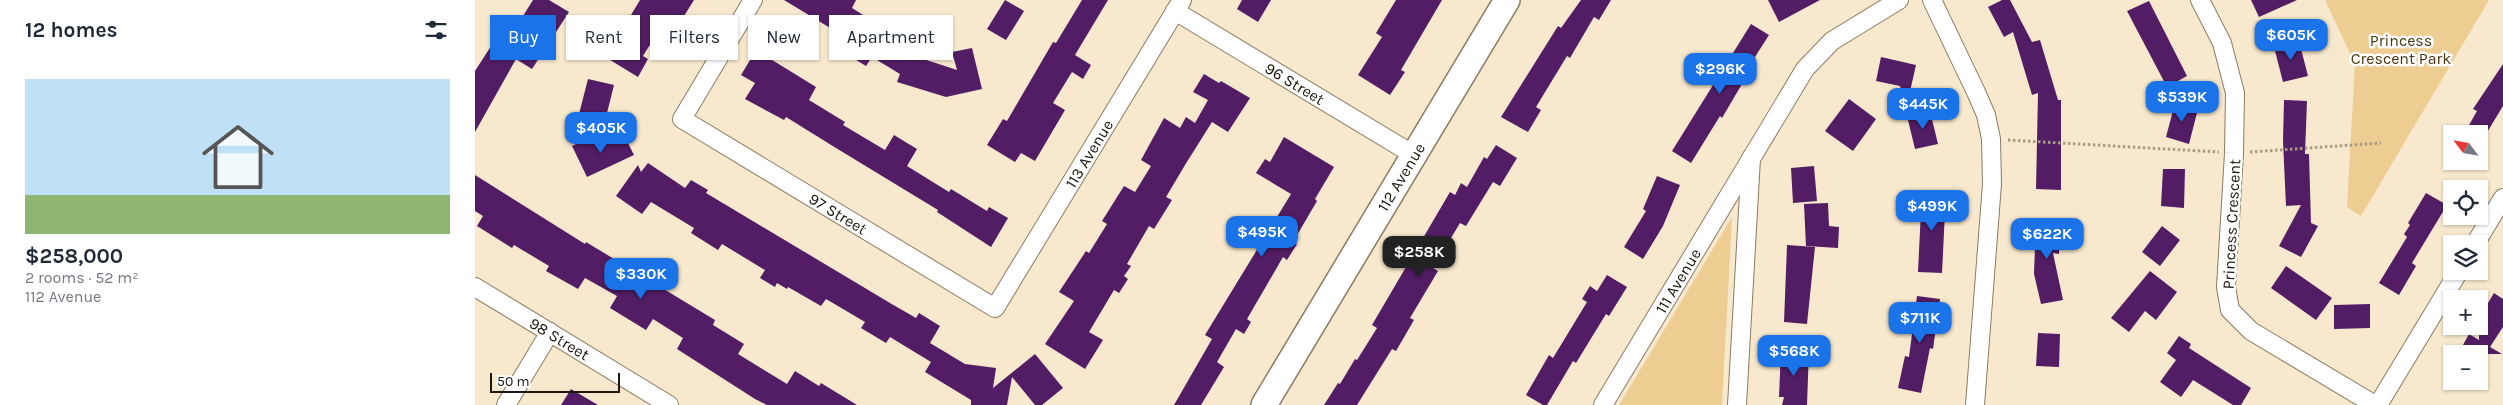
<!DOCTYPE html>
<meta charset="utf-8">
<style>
body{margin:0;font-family:Karla,sans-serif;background:#f6f6f7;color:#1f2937;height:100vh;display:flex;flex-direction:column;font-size:19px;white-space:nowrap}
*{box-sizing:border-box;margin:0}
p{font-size:16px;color:#747a83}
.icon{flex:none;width:28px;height:28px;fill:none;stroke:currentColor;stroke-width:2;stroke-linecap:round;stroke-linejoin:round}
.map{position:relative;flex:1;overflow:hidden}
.panel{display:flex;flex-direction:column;background:#fff;width:475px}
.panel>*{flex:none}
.hud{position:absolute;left:15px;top:15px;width:475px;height:45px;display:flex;gap:10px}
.needle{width:32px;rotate:301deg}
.controls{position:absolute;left:1968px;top:125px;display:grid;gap:10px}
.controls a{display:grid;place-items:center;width:45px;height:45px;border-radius:0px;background:#fff;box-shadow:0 1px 4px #0004;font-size:25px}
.scale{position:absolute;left:15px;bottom:12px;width:130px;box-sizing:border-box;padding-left:5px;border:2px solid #1c170d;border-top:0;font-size:14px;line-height:18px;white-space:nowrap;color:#1c170d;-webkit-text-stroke:4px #fff;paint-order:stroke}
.price{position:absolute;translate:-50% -42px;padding:0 11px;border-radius:10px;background:#1a73e8;color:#fff;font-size:16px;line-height:32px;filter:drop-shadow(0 1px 2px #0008)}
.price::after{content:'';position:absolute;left:50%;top:30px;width:15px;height:11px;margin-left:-8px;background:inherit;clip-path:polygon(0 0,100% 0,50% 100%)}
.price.selected{background:#222;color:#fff}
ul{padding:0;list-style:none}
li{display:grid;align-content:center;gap:10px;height:265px;padding:0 25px}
li span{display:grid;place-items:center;height:155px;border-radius:0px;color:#555}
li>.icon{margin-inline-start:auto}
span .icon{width:90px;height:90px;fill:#fffc;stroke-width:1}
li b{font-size:21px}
h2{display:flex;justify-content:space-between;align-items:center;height:60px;padding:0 25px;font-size:21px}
.chip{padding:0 18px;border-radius:0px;background:#fff;box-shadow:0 1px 4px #0004;font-size:18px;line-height:45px}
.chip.selected{background:#1a73e8;color:#fff}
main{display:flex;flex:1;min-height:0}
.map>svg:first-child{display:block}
.green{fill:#edcd92}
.building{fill:#531d65}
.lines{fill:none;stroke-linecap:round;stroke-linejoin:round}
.street-casing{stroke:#897c64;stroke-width:20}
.secondary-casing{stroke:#897c64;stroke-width:28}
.path{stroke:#a79b87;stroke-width:3;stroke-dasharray:2.5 2.5;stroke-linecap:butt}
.street{stroke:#fff;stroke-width:18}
.secondary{stroke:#fff;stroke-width:25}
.labels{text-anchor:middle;stroke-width:5;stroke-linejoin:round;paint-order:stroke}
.park-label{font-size:16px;fill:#4b370d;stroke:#fff}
.street-label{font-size:16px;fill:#1c170d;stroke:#fff}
</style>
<main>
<section class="panel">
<h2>12 homes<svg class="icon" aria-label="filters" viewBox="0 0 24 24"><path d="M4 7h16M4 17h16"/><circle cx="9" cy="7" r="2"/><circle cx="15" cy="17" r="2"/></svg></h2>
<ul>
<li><span style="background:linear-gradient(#bfe0f5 75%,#8fb573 0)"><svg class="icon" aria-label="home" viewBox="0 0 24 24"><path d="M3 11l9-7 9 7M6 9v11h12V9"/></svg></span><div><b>$258,000</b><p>2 rooms · 52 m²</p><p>112 Avenue</p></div></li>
</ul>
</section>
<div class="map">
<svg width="2028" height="405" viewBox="0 0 2028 405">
<rect width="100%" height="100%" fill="#f8e9ce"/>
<path class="green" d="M 1850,0 L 2014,0 L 1886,216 L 1872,207 L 1880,64 Z
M 1257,217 L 1247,405 L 1144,405 Z"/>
<path class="building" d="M 58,0 L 74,0 L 94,12 L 57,69 L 41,59 L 0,132 L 0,71 L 27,29 L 36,35 Z
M 165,0 L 219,0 L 196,37 L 184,30 L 168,56 L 173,59 L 163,77 L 122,52 L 138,24 L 147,30 Z
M 309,0 L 381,0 L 377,8 L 388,15 L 384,22 L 426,48 L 424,51 L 482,70 L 477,52 L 497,48 L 507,89 L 471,97 L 422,82 L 425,74 L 397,57 L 391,66 L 373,55 L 380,43 Z
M 530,0 L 549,11 L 531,40 L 512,29 Z
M 607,0 L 633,0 L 600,55 L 616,65 L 608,79 L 597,72 L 578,103 L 590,110 L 560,161 L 546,153 L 540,162 L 512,145 L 528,119 L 532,121 L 578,42 L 581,43 Z
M 767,0 L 796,0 L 783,22 L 762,9 Z
M 921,0 L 967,0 L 926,70 L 930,72 L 915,95 L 883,75 L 907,37 L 901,33 Z
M 1106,0 L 1136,0 L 1124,20 L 1119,17 L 1095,58 L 1092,56 L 1061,107 L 1066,110 L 1053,132 L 1026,117 L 1083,26 L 1086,28 Z
M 1293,0 L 1345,0 L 1304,22 Z
M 1527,0 L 1535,0 L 1557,42 L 1565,40 L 1583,100 L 1586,100 L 1586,190 L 1561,189 L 1563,93 L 1557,95 L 1538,32 L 1529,37 L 1513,7 Z
M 1776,0 L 1822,0 L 1784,17 Z
M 1674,1 L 1712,76 L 1692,87 L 1652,11 Z
M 1276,24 L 1294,35 L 1264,82 L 1267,84 L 1247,118 L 1245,116 L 1216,163 L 1197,151 Z
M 1824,41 L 1833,76 L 1808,82 L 1799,47 Z
M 281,50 L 341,87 L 334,100 L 370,122 L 368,125 L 410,150 L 419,135 L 442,149 L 432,166 L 474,192 L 476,189 L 512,211 L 514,207 L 533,218 L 516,247 L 462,212 L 463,210 L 361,148 L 311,117 L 309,120 L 270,99 L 280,83 L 266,75 Z
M 1406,57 L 1441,65 L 1431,109 L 1425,86 L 1401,81 Z
M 2028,64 L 2028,106 L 2011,134 L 1989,134 L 2002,111 L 1998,109 Z
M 729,74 L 744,83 L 746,81 L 775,98 L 753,132 L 737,122 L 710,165 L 691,197 L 697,200 L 679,229 L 674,226 L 652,264 L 656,266 L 649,276 L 653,279 L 644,293 L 639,290 L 614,332 L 628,340 L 610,369 L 570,344 L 599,301 L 584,292 L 611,251 L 614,253 L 632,224 L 627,221 L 649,186 L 660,192 L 676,166 L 666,160 L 689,118 L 705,128 L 711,117 L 720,123 L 733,100 L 718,92 Z
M 113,79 L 139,85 L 130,121 L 104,114 Z
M 1374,99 L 1401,119 L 1378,151 L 1350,131 Z
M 1809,100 L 1832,101 L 1830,154 L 1834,154 L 1836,223 L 1843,226 L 1826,257 L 1804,246 L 1826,205 L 1811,206 L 1808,141 Z
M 1700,103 L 1723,109 L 1714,144 L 1691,137 Z
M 1455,111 L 1463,144 L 1440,149 L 1432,116 Z
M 127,132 L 123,147 L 149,135 L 159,155 L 112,177 L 97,146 Z
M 809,137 L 859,167 L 840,199 L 842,201 L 818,242 L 822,244 L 812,260 L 808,257 L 772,319 L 776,322 L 769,334 L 761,329 L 742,362 L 749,367 L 726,405 L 699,405 L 737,339 L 730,335 L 816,194 L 781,173 L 790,159 L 795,162 Z
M 1021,145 L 1042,158 L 1025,186 L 1018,182 L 991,226 L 985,223 L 958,268 L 963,271 L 935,318 L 939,320 L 921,351 L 917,349 L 882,405 L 849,405 L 863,383 L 865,384 L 880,359 L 882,360 L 902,328 L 897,325 L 975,192 L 980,195 L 986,183 L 992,187 L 1009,157 L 1012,159 Z
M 173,163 L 210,188 L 216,180 L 233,190 L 231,193 L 415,303 L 441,318 L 444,313 L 465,326 L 455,343 L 490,364 L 521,368 L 518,388 L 560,354 L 588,388 L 567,405 L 560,405 L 537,377 L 532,405 L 496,405 L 496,400 L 450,372 L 456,362 L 415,337 L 411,343 L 386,328 L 390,322 L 351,299 L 346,306 L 313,287 L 312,289 L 302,283 L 300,287 L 285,278 L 290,270 L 247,244 L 243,250 L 216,233 L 219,228 L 176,202 L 167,214 L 141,196 L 163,165 L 166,172 Z
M 1339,166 L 1342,201 L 1318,203 L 1316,168 Z
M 1688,169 L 1710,169 L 1709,208 L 1686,206 Z
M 0,175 L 110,244 L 111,242 L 240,320 L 238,325 L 269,344 L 263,354 L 312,384 L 320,371 L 344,386 L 346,383 L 382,405 L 292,405 L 280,399 L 202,349 L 208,338 L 178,319 L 171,330 L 135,308 L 142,296 L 110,278 L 103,289 L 71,271 L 74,266 L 39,245 L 37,248 L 2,226 L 8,216 L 0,211 Z
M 1182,176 L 1205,185 L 1188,226 L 1168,259 L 1149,247 L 1171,211 L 1168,209 Z
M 1447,190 L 1471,192 L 1467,273 L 1443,272 Z
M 1951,193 L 1972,205 L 1937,263 L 1941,266 L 1924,295 L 1904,283 L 1932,237 L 1929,234 L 1935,225 L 1933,223 Z
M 1353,203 L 1354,226 L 1364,227 L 1363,248 L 1331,246 L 1329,204 Z
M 1561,218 L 1585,219 L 1584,254 L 1578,253 L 1588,300 L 1566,304 L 1559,274 Z
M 1687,226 L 1705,240 L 1685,266 L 1667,252 Z
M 1312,245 L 1340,247 L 1332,324 L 1309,322 Z
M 1811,266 L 1857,298 L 1841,320 L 1796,288 Z
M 1675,271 L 1702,292 L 1681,320 L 1670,311 L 1654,332 L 1636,318 Z
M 1132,275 L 1152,287 L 1134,316 L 1131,314 L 1101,363 L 1098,361 L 1072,405 L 1068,405 L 1051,395 L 1074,355 L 1078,358 L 1112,302 L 1107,299 L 1115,286 L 1122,291 Z
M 2019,293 L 2028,299 L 2028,327 L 2015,347 L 2027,354 L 2011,354 L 2004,366 L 2004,354 L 1983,354 L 1994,334 L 2004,340 L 2004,318 Z
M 1442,296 L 1465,299 L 1458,349 L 1455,348 L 1446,393 L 1423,388 L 1430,356 L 1434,357 Z
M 1895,304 L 1895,328 L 1859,329 L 1859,305 Z
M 1563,333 L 1585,334 L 1584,367 L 1561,366 Z
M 1704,336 L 1716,344 L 1714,348 L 1776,388 L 1766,405 L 1758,405 L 1718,380 L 1706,397 L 1685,382 L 1701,360 L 1692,353 Z
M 1306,349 L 1334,350 L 1332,405 L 1307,405 L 1309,397 L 1304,397 Z
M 96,389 L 123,405 L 86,405 Z"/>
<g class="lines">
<defs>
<g id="street">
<path id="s1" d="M 278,0 L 207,119 L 520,308 L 707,0"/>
<path d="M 1457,0 L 1501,92 L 1511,115 L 1516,139 L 1517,184 L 1500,405"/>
<path d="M 1725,0 L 1747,43 L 1760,93 L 1759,153 L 1751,287 L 1755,310 L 1776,331 L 1900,405"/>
<path id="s2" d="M 700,11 L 939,155"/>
<path d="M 2000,244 L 2028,198"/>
<path id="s3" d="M 0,287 L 194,405"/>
<path d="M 31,405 L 75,332"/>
<path id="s4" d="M 1128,405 L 1330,69 L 1357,41 L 1424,0"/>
<path d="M 1262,405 L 1276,158"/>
<path d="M 1903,405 L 1984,271"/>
</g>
<g id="secondary">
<path id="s5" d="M 789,405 L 1032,0"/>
</g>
</defs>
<use href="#street" class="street-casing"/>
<use href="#secondary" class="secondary-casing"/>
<path class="path" d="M 1533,140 L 1744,152
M 1775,152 L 1906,143"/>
<use href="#street" class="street"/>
<use href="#secondary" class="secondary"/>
</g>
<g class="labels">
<g class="park-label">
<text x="1926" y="46">Princess<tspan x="1926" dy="18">Crescent Park</tspan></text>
</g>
<g class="street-label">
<text dy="6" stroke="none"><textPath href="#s2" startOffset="140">96 Street</textPath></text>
<text dy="6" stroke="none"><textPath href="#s1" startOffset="685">113 Avenue</textPath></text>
<text dy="6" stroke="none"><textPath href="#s5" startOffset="266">112 Avenue</textPath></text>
<text dy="6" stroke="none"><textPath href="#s1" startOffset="321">97 Street</textPath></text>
<text transform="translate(1756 224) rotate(-87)" y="6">Princess Crescent</text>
<text dy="6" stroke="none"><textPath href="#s4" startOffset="145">111 Avenue</textPath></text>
<text dy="6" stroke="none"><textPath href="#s3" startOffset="99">98 Street</textPath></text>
</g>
</g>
</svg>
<div class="controls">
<a><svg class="needle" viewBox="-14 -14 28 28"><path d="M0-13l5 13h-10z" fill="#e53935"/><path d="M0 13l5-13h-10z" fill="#747a83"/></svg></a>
<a><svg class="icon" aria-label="locate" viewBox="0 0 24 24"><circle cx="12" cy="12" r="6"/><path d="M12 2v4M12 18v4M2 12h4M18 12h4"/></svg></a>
<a><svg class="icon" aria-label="layers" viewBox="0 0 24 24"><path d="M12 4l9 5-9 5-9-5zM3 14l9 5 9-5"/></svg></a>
<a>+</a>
<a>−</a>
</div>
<div class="scale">50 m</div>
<b class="price" style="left:1816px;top:61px">$605K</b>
<b class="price" style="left:1245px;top:95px">$296K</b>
<b class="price" style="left:1707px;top:123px">$539K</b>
<b class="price" style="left:1448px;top:130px">$445K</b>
<b class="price" style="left:126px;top:154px">$405K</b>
<b class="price" style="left:1457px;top:232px">$499K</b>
<b class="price" style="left:787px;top:258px">$495K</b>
<b class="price" style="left:1572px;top:260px">$622K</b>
<b class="price selected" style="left:944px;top:278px">$258K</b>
<b class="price" style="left:166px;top:300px">$330K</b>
<b class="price" style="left:1445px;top:344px">$711K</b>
<b class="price" style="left:1319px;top:377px">$568K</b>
<div class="hud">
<a class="chip selected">Buy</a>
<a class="chip">Rent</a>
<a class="chip">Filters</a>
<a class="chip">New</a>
<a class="chip">Apartment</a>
</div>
</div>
</main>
